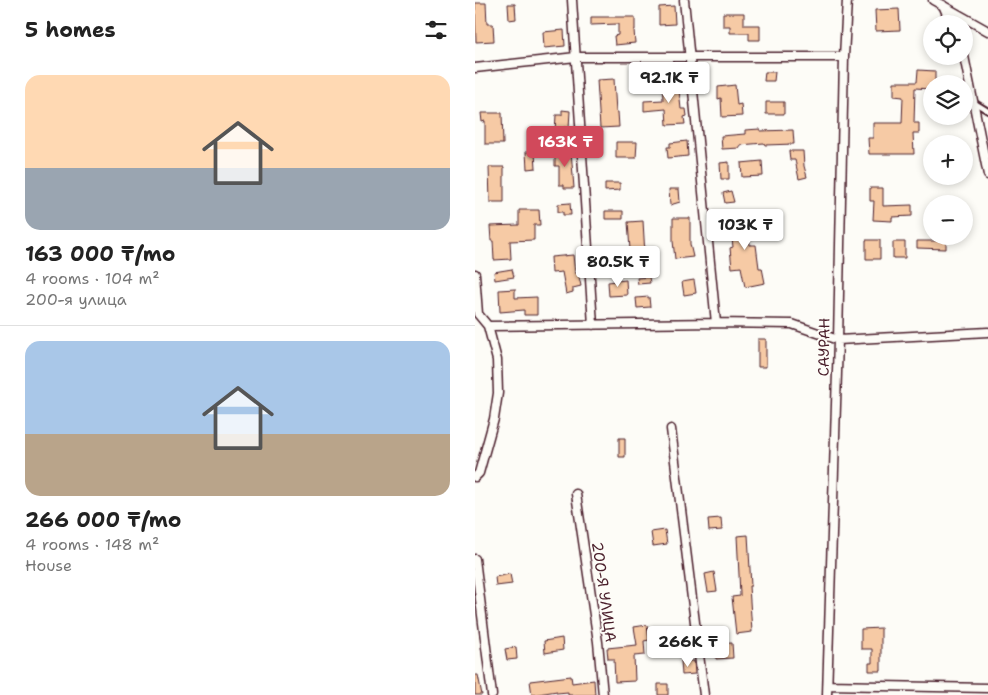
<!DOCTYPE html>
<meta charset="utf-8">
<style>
body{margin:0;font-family:"Shantell Sans",sans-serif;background:#f2f2f2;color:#222;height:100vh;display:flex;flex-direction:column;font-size:19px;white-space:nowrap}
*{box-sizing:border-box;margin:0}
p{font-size:16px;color:#767676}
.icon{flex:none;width:28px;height:28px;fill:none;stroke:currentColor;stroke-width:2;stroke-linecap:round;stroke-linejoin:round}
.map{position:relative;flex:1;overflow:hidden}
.side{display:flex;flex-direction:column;background:#fff;width:475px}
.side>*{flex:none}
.tools{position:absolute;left:448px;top:15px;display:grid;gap:10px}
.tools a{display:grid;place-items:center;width:50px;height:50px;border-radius:50%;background:#fff;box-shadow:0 2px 8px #0003;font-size:25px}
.price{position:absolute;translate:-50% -42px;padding:0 11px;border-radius:5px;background:#fff;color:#222;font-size:16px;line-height:32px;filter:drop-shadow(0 1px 2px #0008)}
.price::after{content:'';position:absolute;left:50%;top:30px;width:15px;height:11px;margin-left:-8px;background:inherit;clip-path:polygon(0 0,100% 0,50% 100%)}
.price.on{background:#d1495b;color:#fff}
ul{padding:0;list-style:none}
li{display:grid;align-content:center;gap:10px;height:265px;padding:0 25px}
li+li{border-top:1px solid #e0e0e0}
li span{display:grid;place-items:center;height:155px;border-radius:15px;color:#555}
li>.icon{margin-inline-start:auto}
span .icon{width:90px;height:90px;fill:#fffc;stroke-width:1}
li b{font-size:21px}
h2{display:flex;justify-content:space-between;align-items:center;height:60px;padding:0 25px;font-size:21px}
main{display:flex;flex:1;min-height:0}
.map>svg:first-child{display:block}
.building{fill:#f6caa5;stroke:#4a1f2b}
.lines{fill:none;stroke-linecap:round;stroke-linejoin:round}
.service-casing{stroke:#4a1f2b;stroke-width:8}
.minor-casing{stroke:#4a1f2b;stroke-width:11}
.service{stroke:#fdfcf7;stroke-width:4}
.minor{stroke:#fdfcf7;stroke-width:8}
.labels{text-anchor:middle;stroke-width:4;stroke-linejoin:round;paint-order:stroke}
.street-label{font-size:15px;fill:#4a1f2b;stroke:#fdfcf7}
</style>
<main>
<section class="side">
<h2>5 homes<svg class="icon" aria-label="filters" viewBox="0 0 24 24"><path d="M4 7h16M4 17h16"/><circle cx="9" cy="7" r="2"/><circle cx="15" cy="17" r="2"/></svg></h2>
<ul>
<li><span style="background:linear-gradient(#ffd9b3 60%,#9aa5b1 0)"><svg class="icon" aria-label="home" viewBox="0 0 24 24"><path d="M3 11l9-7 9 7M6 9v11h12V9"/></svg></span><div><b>163 000 ₸/mo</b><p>4 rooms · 104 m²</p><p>200-я улица</p></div></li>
<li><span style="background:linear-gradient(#a9c7e8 60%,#b9a48a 0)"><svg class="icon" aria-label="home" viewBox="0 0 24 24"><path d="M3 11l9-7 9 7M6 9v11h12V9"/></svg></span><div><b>266 000 ₸/mo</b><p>4 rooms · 148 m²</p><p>House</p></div></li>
</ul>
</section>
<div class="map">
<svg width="513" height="695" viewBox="0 0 513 695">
<rect width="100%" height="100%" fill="#fdfcf7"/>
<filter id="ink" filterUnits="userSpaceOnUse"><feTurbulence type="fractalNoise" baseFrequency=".02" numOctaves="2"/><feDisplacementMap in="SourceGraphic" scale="10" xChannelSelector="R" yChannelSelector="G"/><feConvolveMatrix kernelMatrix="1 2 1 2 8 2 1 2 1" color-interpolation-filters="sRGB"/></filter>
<g filter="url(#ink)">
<path class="building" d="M 0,3 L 11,3 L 12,24 L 18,24 L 19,41 L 1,42 Z
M 33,4 L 40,4 L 41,19 L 34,20 Z
M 199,6 L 200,24 L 184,25 L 184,7 Z
M 424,9 L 425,30 L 401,31 L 400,10 Z
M 248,13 L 269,13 L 269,25 L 285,25 L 285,40 L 274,40 L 274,33 L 255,33 L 255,26 L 248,26 Z
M 116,17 L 160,17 L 160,30 L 159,30 L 160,43 L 140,45 L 139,36 L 143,35 L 143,24 L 116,25 Z
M 89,30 L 90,46 L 69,48 L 68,32 Z
M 443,70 L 460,71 L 460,84 L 456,84 L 456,89 L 440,88 L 439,123 L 444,123 L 444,133 L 438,133 L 439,154 L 394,154 L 393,138 L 398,138 L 398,123 L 427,123 L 428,97 L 419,96 L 419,82 L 442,82 Z
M 290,72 L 300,72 L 299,81 L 289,81 Z
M 139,79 L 141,112 L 143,112 L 144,127 L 125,128 L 122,80 Z
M 203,81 L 206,109 L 211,109 L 212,116 L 209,117 L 210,124 L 192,125 L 191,109 L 169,111 L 169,101 L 188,100 L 187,82 Z
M 260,85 L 262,105 L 266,104 L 267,116 L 247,117 L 246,98 L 243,99 L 243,87 Z
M 291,102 L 309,102 L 309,114 L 291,114 Z
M 87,110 L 95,111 L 94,128 L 89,127 L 89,138 L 69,138 L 69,132 L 80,132 L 81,115 L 87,115 Z
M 6,113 L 27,113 L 28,144 L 10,144 L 10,121 L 7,122 Z
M 285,129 L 285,131 L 318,130 L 319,144 L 290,145 L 289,143 L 265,145 L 265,148 L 247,149 L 246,136 L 270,134 L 270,130 Z
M 212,141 L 213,156 L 193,158 L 192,147 L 195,147 L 195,143 Z
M 141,142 L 162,142 L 161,158 L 141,158 Z
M 80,151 L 96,151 L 99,188 L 89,188 L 89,185 L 84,185 L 84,166 L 80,166 Z
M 314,151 L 328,151 L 329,166 L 332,177 L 324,179 L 320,160 L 315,160 Z
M 51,152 L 60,152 L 61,168 L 52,169 Z
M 287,161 L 288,176 L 267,177 L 266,163 Z
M 254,162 L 254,179 L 246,179 L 245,163 Z
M 14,167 L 29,167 L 29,202 L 15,202 Z
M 130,183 L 145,183 L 145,190 L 130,191 Z
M 395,188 L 408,188 L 408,206 L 437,205 L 437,216 L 417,217 L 417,221 L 398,220 L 399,201 L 395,201 Z
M 194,189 L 204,189 L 205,202 L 195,205 Z
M 256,191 L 259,202 L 250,203 L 248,193 Z
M 95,203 L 96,215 L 88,215 L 88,212 L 83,212 L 83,204 Z
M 44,210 L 64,210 L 65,225 L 59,225 L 59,240 L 35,241 L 36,259 L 19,260 L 18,241 L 16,241 L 15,226 L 44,225 Z
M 130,211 L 148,211 L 148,219 L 130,219 Z
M 271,212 L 275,245 L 281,245 L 284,268 L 287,268 L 290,283 L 270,287 L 266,267 L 257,268 L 255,248 L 258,247 L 254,214 Z
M 198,218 L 215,218 L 215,244 L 218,257 L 200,259 L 198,241 Z
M 168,221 L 170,255 L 159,256 L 158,249 L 155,250 L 153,222 Z
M 391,240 L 405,240 L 405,259 L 391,259 Z
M 442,241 L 471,241 L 471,249 L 442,248 Z
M 418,242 L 430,242 L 430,258 L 418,258 Z
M 98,255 L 100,273 L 103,272 L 106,286 L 98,288 L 98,292 L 91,294 L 87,272 L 77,273 L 76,257 Z
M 37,269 L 39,277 L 20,280 L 19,272 Z
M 174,277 L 175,283 L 163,284 L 162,278 Z
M 151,280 L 152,295 L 134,296 L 133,282 Z
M 219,280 L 221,293 L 209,295 L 207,282 Z
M 40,289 L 40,298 L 62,297 L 62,315 L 49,315 L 49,310 L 25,312 L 24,290 Z
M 174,297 L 175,307 L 162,308 L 161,298 Z
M 283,339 L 291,339 L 291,367 L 283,367 Z
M 144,438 L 150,438 L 150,457 L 144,457 Z
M 246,518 L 247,530 L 234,531 L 233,519 Z
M 190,530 L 192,544 L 178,546 L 176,532 Z
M 273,535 L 276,586 L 274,586 L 277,632 L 261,634 L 257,597 L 265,596 L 265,594 L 262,536 Z
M 239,572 L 242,591 L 233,592 L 230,574 Z
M 35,574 L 37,584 L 21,586 L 20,577 Z
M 172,625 L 174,640 L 169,641 L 170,655 L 159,656 L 160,681 L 140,682 L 139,659 L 133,659 L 132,648 L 162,645 L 159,627 Z
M 406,628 L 406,671 L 394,671 L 394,663 L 397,663 L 397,649 L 386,649 L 386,629 Z
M 87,638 L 88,650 L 70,653 L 69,641 Z
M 257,643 L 258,658 L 241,659 L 240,644 Z
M 41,647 L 42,659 L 32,660 L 30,649 Z
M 206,661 L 219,661 L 220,674 L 207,675 Z
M 0,675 L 3,675 L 7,695 L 0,695 Z
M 96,676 L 97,683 L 119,680 L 120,695 L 93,695 L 93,692 L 82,693 L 82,691 L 57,695 L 55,681 Z
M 183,684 L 193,684 L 193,695 L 183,695 Z"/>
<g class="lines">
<defs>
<path id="service" d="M 500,103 L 513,111"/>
<path id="minor" d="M 97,0 L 118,325
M 209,0 L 241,323
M 458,0 L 513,31
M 468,5 L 476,24
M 489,56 L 513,175
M 0,68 L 101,57 L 369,57
M 0,274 L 3,314 L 13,326 L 22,360 L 23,393 L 19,419 L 4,473 L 0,477
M 13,326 L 241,323 L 317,324 L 363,340 L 513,332
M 196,429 L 229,695
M 101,494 L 123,642 L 128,695
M 0,559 L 17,695
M 353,685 L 513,688
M 352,695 L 363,340 L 369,57 L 372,0"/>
</defs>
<use href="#service" class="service-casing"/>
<use href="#minor" class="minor-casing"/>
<use href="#service" class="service"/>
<use href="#minor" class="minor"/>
</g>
</g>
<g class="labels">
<g class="street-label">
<text transform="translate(349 347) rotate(-89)" y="5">САУРАН</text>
<text transform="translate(129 592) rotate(82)" y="5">200-Я УЛИЦА</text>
</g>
</g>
</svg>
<div class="tools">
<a><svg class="icon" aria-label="locate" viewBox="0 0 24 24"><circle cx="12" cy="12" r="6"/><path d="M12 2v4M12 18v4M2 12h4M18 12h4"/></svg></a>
<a><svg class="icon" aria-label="layers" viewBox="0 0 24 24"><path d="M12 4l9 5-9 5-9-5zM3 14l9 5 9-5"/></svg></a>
<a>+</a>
<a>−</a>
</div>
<b class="price" style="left:194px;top:104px">92.1K ₸</b>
<b class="price on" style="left:90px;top:168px">163K ₸</b>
<b class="price" style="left:270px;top:251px">103K ₸</b>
<b class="price" style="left:143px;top:288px">80.5K ₸</b>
<b class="price" style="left:213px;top:668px">266K ₸</b>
</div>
</main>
